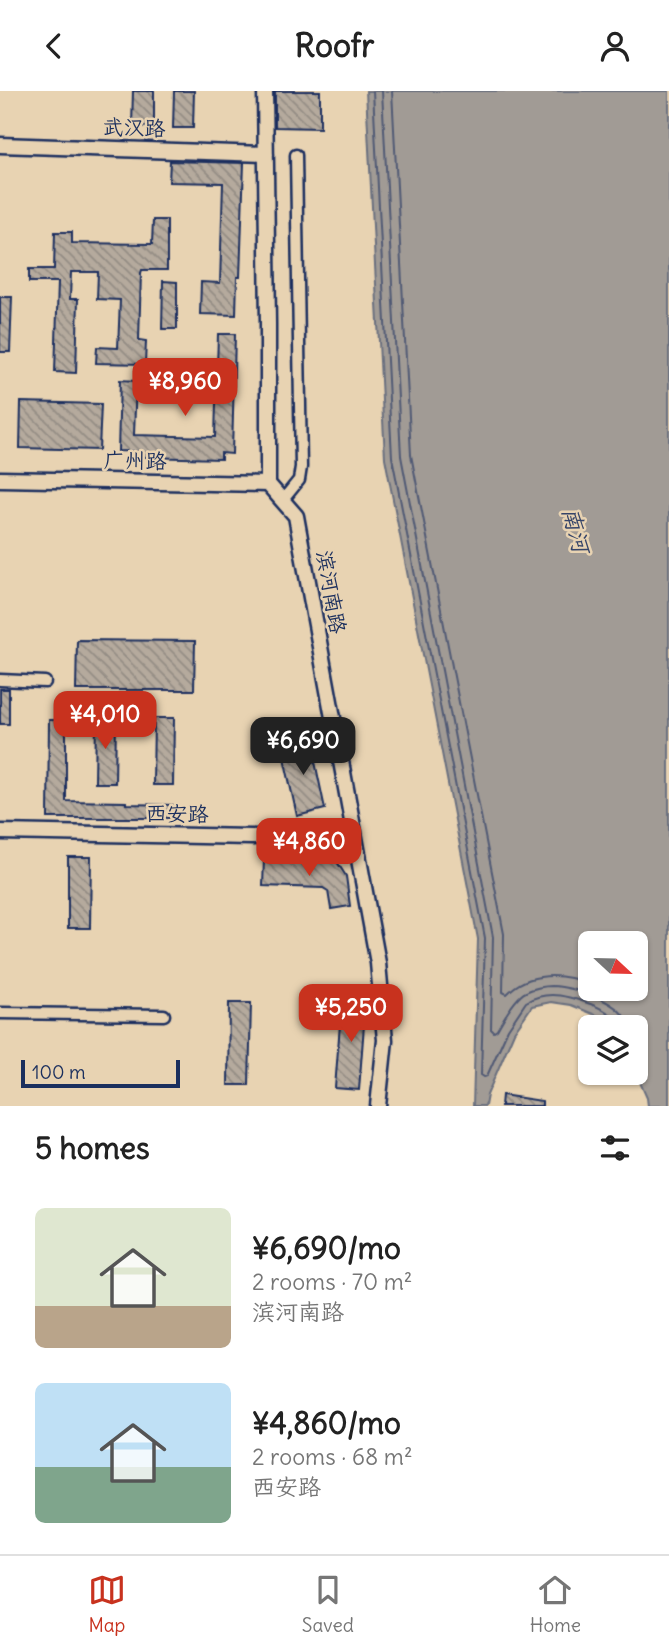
<!DOCTYPE html>
<meta charset="utf-8">
<style>
body{margin:0;font-family:Delius,"LXGW WenKai TC",sans-serif;background:#f6f6f6;color:#222;height:100vh;display:flex;flex-direction:column;font-size:26px;white-space:nowrap}
*{box-sizing:border-box;margin:0}
p{font-size:23px;color:#767676}
.icon{flex:none;width:38px;height:38px;fill:none;stroke:currentColor;stroke-width:2;stroke-linecap:round;stroke-linejoin:round}
.map{position:relative;height:1015px;overflow:hidden}
.sheet{display:flex;flex-direction:column;background:#fff;flex:1}
.sheet>*{flex:none}
.needle{width:46px;rotate:112deg}
.tools{position:absolute;left:578px;top:840px;display:grid;gap:14px}
.tools a{display:grid;place-items:center;width:70px;height:70px;border-radius:10px;background:#fff;box-shadow:0 2px 5px #0004;font-size:35px}
.scale{position:absolute;left:21px;bottom:18px;width:159px;box-sizing:border-box;padding-left:7px;border:4px solid #1b2f5e;border-top:0;font-size:19px;line-height:24px;white-space:nowrap;color:#1b2f5e;-webkit-text-stroke:5px #e8d3b2;paint-order:stroke}
.price{position:absolute;translate:-50% -60px;padding:0 16px;border-radius:14px;background:#c8321e;color:#fff;font-size:23px;line-height:46px;filter:drop-shadow(0 2px 4px #0008)}
.price::after{content:'';position:absolute;left:50%;top:42px;width:21px;height:16px;margin-left:-10px;background:inherit;clip-path:polygon(0 0,100% 0,50% 100%)}
.price.current{background:#222;color:#fff}
ul{padding:0;list-style:none}
li{display:flex;align-items:center;gap:21px;height:175px;padding:0 35px}
li span{display:grid;place-items:center;flex:none;width:196px;height:140px;border-radius:10px;color:#555}
li>.icon{margin-inline-start:auto}
span .icon{width:84px;height:84px;fill:#fffc;stroke-width:1}
li b{font-size:30px}
h2{display:flex;justify-content:space-between;align-items:center;height:84px;padding:0 35px;font-size:30px}
header{display:flex;justify-content:space-between;align-items:center;height:91px;padding:0 35px;background:#fff;font-size:32px;font-weight:800}
.dock{display:flex;justify-content:space-around;align-items:center;height:98px;border-top:2px solid #e0e0e0;background:#fff;font-size:19px;color:#767676}
.dock a{display:grid;justify-items:center;gap:4px}
.dock .current{color:#c8321e}
.map>svg:first-child{display:block}
.water{fill:#a19b95;stroke:#6b707f;stroke-width:2;fill-rule:evenodd}
.lines{fill:none;stroke-linecap:round;stroke-linejoin:round}
.shore{stroke:#515a74;stroke-width:2}
.building{fill:url(#building-back-hatch);stroke:#1b2f5e;stroke-width:2}
.street-casing{stroke:#1b2f5e;stroke-width:15}
.secondary-casing{stroke:#1b2f5e;stroke-width:19}
.street{stroke:#e8d3b2;stroke-width:10}
.secondary{stroke:#e8d3b2;stroke-width:14}
.labels{text-anchor:middle;stroke-width:5;stroke-linejoin:round;paint-order:stroke}
.street-label{font-size:21px;fill:#1b2f5e;stroke:#e8d3b2}
.water-label{font-size:23px;font-style:italic;fill:#364569;stroke:#e8d3b2}
</style>
<header><svg class="icon" aria-label="back" viewBox="0 0 24 24"><path d="M15 5l-7 7 7 7"/></svg>Roofr<svg class="icon" aria-label="person" viewBox="0 0 24 24"><circle cx="12" cy="8" r="4"/><path d="M4 21q1-7 8-7t8 7"/></svg></header>
<div class="map">
<svg width="669" height="1015" viewBox="0 0 669 1015">
<defs>
<pattern id="building-back-hatch" width="6" height="6" patternUnits="userSpaceOnUse" patternTransform="scale(1.75)"><rect width="6" height="6" fill="#b5aa9d"/><path d="M-1 5l2 2M0 0l6 6M5-1l2 2" fill="none" stroke="#928b83"/></pattern>
</defs>
<rect width="100%" height="100%" fill="#e8d3b2"/>
<filter id="ink" filterUnits="userSpaceOnUse"><feTurbulence type="fractalNoise" baseFrequency=".0143" numOctaves="2"/><feDisplacementMap in="SourceGraphic" scale="14" xChannelSelector="R" yChannelSelector="G"/><feConvolveMatrix kernelMatrix="1 2 1 2 8 2 1 2 1" color-interpolation-filters="sRGB"/></filter>
<g filter="url(#ink)">
<path class="water" d="M 366,0 L 669,0 L 669,1015 L 648,1015 L 647,1007 L 635,980 L 635,936 L 615,936 L 603,927 L 571,914 L 551,911 L 532,915 L 514,941 L 487,1004 L 485,1015 L 473,1015 L 478,848 L 385,367 ZM 590,852 L 635,852 L 635,898 L 590,898 Z"/>
<g class="lines">
<path class="shore" d="M 373,0 L 392,366 L 485,847 L 481,984 L 484,986 L 487,985 L 508,938 L 526,911 C 533,907 544,904 552,904 C 569,904 617,918 619,936
M 382,0 L 401,365 L 493,846 L 491,938 L 494,941 L 497,939 C 502,930 516,905 526,901 C 533,897 545,895 552,895 C 574,896 626,911 628,936
M 392,0 L 411,364 L 504,843 L 503,901 L 507,903 C 528,880 563,882 590,893"/>
</g>
<path class="building" d="M 133,0 L 154,0 L 154,36 L 132,35 Z
M 174,0 L 194,0 L 193,37 L 173,37 Z
M 275,0 L 320,0 L 320,37 L 275,36 Z
M 170,70 L 244,72 L 240,186 L 237,186 L 236,224 L 200,223 L 201,191 L 220,192 L 223,92 L 169,91 Z
M 153,129 L 167,129 L 167,179 L 142,179 L 141,182 L 139,249 L 146,250 L 145,273 L 96,272 L 97,256 L 118,257 L 120,209 L 97,208 L 98,181 L 71,181 L 70,208 L 78,208 L 76,282 L 55,281 L 58,191 L 29,191 L 29,178 L 54,178 L 55,141 L 72,141 L 72,152 L 152,153 Z
M 163,190 L 177,191 L 177,238 L 162,238 Z
M 0,206 L 12,206 L 10,261 L 0,261 Z
M 218,243 L 235,243 L 232,363 L 221,362 L 221,368 L 144,366 L 144,361 L 118,360 L 120,289 L 136,290 L 134,344 L 215,346 Z
M 21,311 L 101,313 L 99,359 L 20,357 Z
M 77,549 L 195,550 L 194,599 L 76,599 Z
M 0,598 L 9,598 L 9,633 L 0,633 Z
M 154,627 L 174,627 L 173,694 L 153,694 Z
M 96,628 L 116,628 L 115,692 L 95,692 Z
M 49,629 L 66,629 L 66,710 L 126,711 L 126,713 L 174,714 L 174,727 L 48,727 Z
M 310,647 L 325,718 L 297,725 L 281,653 Z
M 68,766 L 91,766 L 90,837 L 68,837 Z
M 264,768 L 337,771 L 346,785 L 350,815 L 331,818 L 328,800 L 323,797 L 263,795 Z
M 342,907 L 366,908 L 359,999 L 335,997 Z
M 229,912 L 251,912 L 249,994 L 228,994 Z
M 502,1004 L 542,1010 L 542,1015 L 501,1015 Z"/>
<g class="lines">
<defs>
<path id="street" d="M 282,410 L 299,389 L 301,376 L 296,64
M 0,589 L 45,591
M 0,922 L 164,924"/>
<path id="secondary" d="M 265,0 L 268,233 L 268,393 L 296,425 L 378,872 L 385,949 L 378,1015
M 0,54 L 266,63
M 0,388 L 268,393
M 0,741 L 354,748"/>
</defs>
<use href="#street" class="street-casing"/>
<use href="#secondary" class="secondary-casing"/>
<use href="#street" class="street"/>
<use href="#secondary" class="secondary"/>
</g>
</g>
<g class="labels">
<g class="street-label">
<text transform="translate(134 37) rotate(2)" y="7">武汉路</text>
<text transform="translate(135 370) rotate(1)" y="7">广州路</text>
<text transform="translate(331 501) rotate(80)" y="7">滨河南路</text>
<text transform="translate(177 723) rotate(1)" y="7">西安路</text>
</g>
<g class="water-label">
<text transform="translate(576 439) rotate(75)" y="8">南河</text>
</g>
</g>
</svg>
<div class="tools">
<a><svg class="needle" viewBox="-14 -14 28 28"><path d="M0-13l5 13h-10z" fill="#e53935"/><path d="M0 13l5-13h-10z" fill="#767676"/></svg></a>
<a><svg class="icon" aria-label="layers" viewBox="0 0 24 24"><path d="M12 4l9 5-9 5-9-5zM3 14l9 5 9-5"/></svg></a>
</div>
<div class="scale">100 m</div>
<b class="price" style="left:185px;top:327px">¥8,960</b>
<b class="price" style="left:105px;top:660px">¥4,010</b>
<b class="price current" style="left:303px;top:686px">¥6,690</b>
<b class="price" style="left:309px;top:787px">¥4,860</b>
<b class="price" style="left:351px;top:953px">¥5,250</b>
</div>
<section class="sheet">
<h2>5 homes<svg class="icon" aria-label="filters" viewBox="0 0 24 24"><path d="M4 7h16M4 17h16"/><circle cx="9" cy="7" r="2"/><circle cx="15" cy="17" r="2"/></svg></h2>
<ul>
<li><span style="background:linear-gradient(#dfe7d0 70%,#b9a48a 0)"><svg class="icon" aria-label="home" viewBox="0 0 24 24"><path d="M3 11l9-7 9 7M6 9v11h12V9"/></svg></span><div><b>¥6,690/mo</b><p>2 rooms · 70 m²</p><p>滨河南路</p></div></li>
<li><span style="background:linear-gradient(#bfe0f5 60%,#7fa58c 0)"><svg class="icon" aria-label="home" viewBox="0 0 24 24"><path d="M3 11l9-7 9 7M6 9v11h12V9"/></svg></span><div><b>¥4,860/mo</b><p>2 rooms · 68 m²</p><p>西安路</p></div></li>
</ul>
</section>
<nav class="dock">
<a class="current"><svg class="icon" aria-label="map" viewBox="0 0 24 24"><path d="M3 6l6-2 6 2 6-2v14l-6 2-6-2-6 2zM9 4v14M15 6v14"/></svg>Map</a>
<a><svg class="icon" aria-label="saved" viewBox="0 0 24 24"><path d="M7 4h10v16l-5-4-5 4z"/></svg>Saved</a>
<a><svg class="icon" aria-label="home" viewBox="0 0 24 24"><path d="M3 11l9-7 9 7M6 9v11h12V9"/></svg>Home</a>
</nav>
